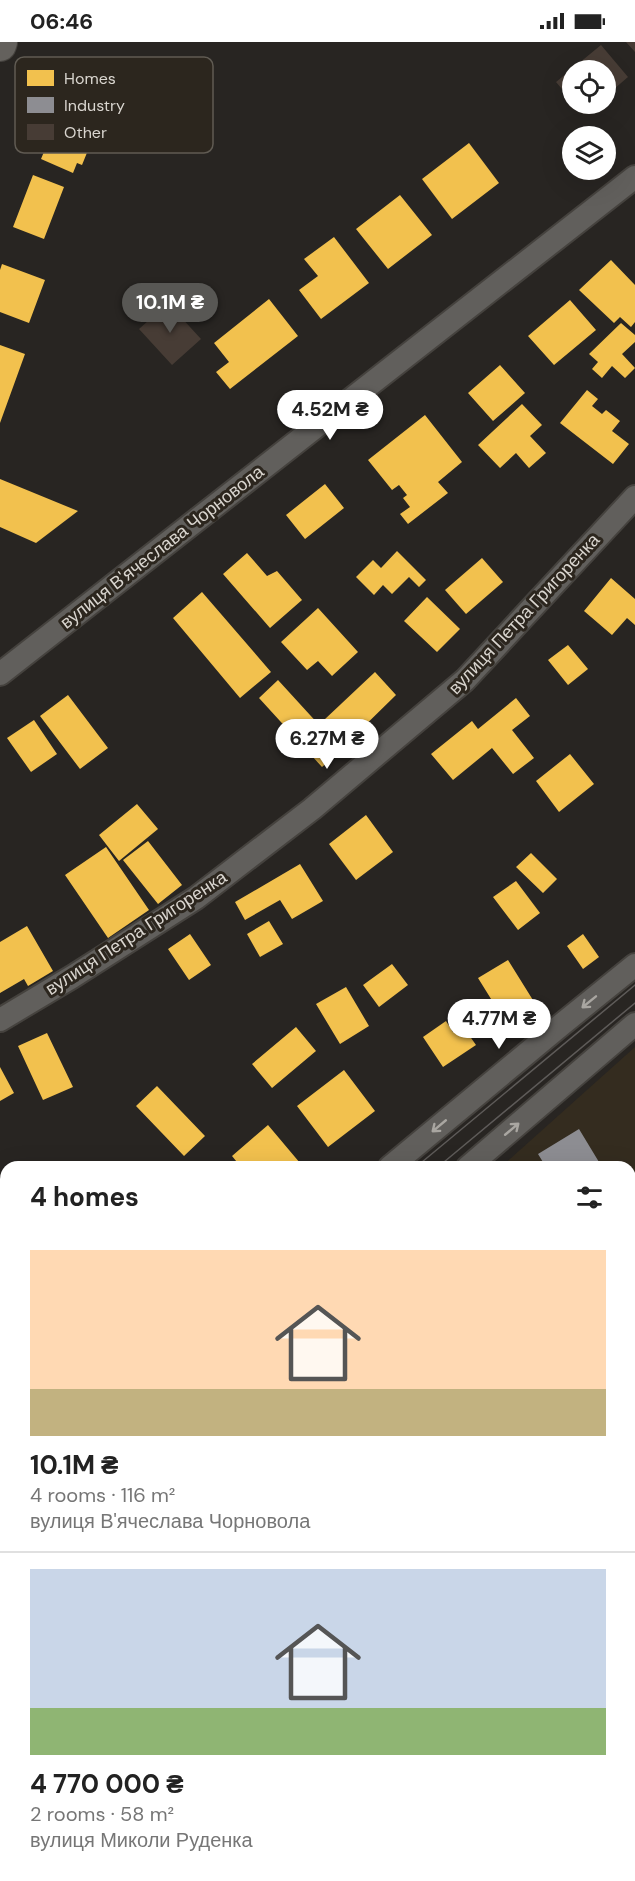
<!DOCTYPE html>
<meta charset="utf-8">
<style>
body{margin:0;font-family:"DM Sans",sans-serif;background:#f6f6f6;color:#222;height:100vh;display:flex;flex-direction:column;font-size:22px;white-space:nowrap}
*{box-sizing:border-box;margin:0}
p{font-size:20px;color:#767676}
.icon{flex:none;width:33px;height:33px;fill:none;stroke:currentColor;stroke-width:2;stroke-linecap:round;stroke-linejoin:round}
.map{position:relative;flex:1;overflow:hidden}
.side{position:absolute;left:0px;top:1119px;width:636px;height:720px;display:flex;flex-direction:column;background:#fff;border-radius:18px 18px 0 0;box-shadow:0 6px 24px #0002}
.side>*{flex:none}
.fabs{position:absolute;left:562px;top:18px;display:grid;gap:12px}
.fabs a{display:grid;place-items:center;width:54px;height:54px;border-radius:50%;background:#fff;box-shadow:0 6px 24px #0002;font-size:30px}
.price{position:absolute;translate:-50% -51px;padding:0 14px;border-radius:21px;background:#fff;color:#222;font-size:20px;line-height:39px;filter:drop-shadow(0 2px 3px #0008)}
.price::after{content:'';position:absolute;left:50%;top:36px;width:18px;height:14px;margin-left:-9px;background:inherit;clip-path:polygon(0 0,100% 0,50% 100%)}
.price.selected{background:#585754;color:#fff}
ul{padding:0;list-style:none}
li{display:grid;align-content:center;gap:12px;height:318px;padding:0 30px}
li+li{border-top:2px solid #e0e0e0}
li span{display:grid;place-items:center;height:186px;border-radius:0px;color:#555}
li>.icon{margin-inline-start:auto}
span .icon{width:108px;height:108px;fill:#fffc;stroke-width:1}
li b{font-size:26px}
h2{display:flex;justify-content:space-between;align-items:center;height:72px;padding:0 30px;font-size:26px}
.status{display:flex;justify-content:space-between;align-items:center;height:42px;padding:0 30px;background:#fff;direction:ltr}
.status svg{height:16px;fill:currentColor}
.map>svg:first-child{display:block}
.built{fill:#342c1f}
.homes{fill:#f2c14e}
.industry{fill:#8d8d92}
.building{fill:#473c35}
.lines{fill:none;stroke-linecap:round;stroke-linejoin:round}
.street-casing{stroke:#45423e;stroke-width:26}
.secondary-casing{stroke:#45423e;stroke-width:34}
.street{stroke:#615f5c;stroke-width:22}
.secondary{stroke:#64615d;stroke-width:32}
.tram{stroke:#5e5b59;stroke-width:1.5}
.oneway{stroke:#a9a6a1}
.labels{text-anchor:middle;stroke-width:6;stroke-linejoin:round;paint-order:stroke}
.street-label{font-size:18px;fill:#d9d5cf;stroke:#2c261e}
.key{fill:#2c261e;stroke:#605b53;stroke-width:1.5}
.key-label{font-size:16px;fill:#d9d5cf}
</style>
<div class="status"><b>06:46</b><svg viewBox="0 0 49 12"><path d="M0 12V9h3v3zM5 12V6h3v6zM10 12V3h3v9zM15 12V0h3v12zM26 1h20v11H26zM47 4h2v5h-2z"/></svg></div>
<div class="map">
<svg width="635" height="1839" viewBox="0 0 635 1839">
<rect width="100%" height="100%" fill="#282522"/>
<path class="built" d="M 635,1005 L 635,1750 L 630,1753 L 630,1125 L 501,1125 Z
M 6,1565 L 6,1833 L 487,1833 L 479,1839 L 0,1839 L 0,1571 Z"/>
<path class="homes" d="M 60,71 L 97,86 L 82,123 L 77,121 L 73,131 L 41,117 Z
M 469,101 L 499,141 L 452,177 L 422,137 Z
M 33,133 L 64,145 L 44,197 L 13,185 Z
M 400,153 L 432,193 L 388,227 L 356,187 Z
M 334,195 L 369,241 L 321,277 L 299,248 L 318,234 L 304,217 Z
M 611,218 L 635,243 L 635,280 L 631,285 L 620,275 L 614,281 L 579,248 Z
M 2,222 L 45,238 L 29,281 L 0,270 L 0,228 Z
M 269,257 L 298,294 L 230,347 L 216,330 L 229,320 L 214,301 Z
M 570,258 L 596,288 L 554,323 L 528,294 Z
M 621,281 L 635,293 L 635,300 L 622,312 L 635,326 L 625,336 L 612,324 L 602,336 L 592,327 L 598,320 L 589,312 Z
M 0,303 L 25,312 L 0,381 Z
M 500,323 L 525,351 L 493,379 L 468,351 Z
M 587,348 L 598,357 L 592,364 L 602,372 L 606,368 L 620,379 L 612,389 L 629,402 L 613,422 L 560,381 Z
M 522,362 L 542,383 L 530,394 L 546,411 L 529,426 L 516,411 L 500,426 L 478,403 Z
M 425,373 L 462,420 L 438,440 L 448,451 L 408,482 L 400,472 L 410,465 L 403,456 L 407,453 L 399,443 L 392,448 L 368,418 Z
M 0,437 L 78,469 L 36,501 L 0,485 Z
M 325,442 L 344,466 L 305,497 L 286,473 Z
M 397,509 L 426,538 L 419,545 L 409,535 L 392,552 L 383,543 L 374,553 L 356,535 L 373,518 L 381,526 Z
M 247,511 L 267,534 L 277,529 L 302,558 L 270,586 L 223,532 Z
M 482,516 L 503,540 L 466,572 L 445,548 Z
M 611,536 L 635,557 L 635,583 L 627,576 L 612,593 L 584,569 Z
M 202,550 L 271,630 L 240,656 L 173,576 Z
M 427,555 L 460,587 L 437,610 L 404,579 Z
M 318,566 L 358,610 L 332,634 L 318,619 L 307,628 L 281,600 Z
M 568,603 L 588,627 L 568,643 L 548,618 Z
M 375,630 L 396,653 L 346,702 L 324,678 Z
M 278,638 L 342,708 L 322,725 L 259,656 Z
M 68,653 L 108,706 L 80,727 L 40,674 Z
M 516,656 L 530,674 L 512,688 L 534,716 L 513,732 L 492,706 L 453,738 L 431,712 L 472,679 L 478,687 Z
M 34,678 L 57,712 L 31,730 L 7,696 Z
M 570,712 L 594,742 L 559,770 L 536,739 Z
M 137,762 L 158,787 L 119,819 L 99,793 Z
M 366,773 L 393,810 L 356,838 L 329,802 Z
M 148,799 L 182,843 L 158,862 L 123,818 Z
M 106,805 L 149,868 L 108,896 L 65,833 Z
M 531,811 L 557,837 L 543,851 L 516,825 Z
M 300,822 L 323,859 L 292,877 L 280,858 L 245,878 L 235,860 Z
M 516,839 L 540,871 L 518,888 L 493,855 Z
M 269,879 L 283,902 L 260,915 L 247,892 Z
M 27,884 L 53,929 L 28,944 L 24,937 L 0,951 L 0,900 Z
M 190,892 L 211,923 L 189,938 L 168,907 Z
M 583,892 L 599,915 L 583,927 L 567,904 Z
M 508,918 L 536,963 L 506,981 L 478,936 Z
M 392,922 L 408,943 L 379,965 L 363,943 Z
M 346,945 L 369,984 L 340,1002 L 316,962 Z
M 446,979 L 453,990 L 462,983 L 476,1003 L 443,1025 L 423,995 Z
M 296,985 L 316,1009 L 272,1046 L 252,1022 Z
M 47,991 L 73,1045 L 43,1058 L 18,1004 Z
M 0,1025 L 14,1051 L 0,1059 Z
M 344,1028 L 375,1069 L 328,1105 L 297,1064 Z
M 157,1044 L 205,1094 L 184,1114 L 136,1064 Z
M 268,1083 L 300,1121 L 295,1125 L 241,1125 L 232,1114 Z
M 6,1163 L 6,1204 L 0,1208 L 0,1167 Z
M 0,1314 L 6,1323 L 6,1333 L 0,1337 Z"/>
<path class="industry" d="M 579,1087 L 602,1125 L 546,1125 L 538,1112 Z
M 630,1169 L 635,1177 L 635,1268 L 630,1260 Z
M 635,1364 L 635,1393 L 630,1387 L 630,1368 Z
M 635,1397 L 635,1433 L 630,1427 L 630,1401 Z
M 633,1461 L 635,1464 L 635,1482 L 630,1486 L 630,1463 Z
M 630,1558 L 635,1565 L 635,1652 L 630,1645 Z
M 0,1702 L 6,1708 L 6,1833 L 87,1833 L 81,1839 L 0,1839 Z
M 635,1713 L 635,1739 L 630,1742 L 630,1716 Z
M 635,1768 L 635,1839 L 510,1839 L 518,1833 L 630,1833 L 630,1770 Z
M 118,1833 L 276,1833 L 269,1839 L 123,1839 Z
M 350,1833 L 429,1833 L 422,1839 L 343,1839 Z
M 434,1833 L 480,1833 L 472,1839 L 426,1839 Z"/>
<path class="building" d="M 626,0 L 635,0 L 635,10 Z
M 601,3 L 628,35 L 606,54 L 606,28 L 573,28 L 573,60 L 556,40 Z
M 574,62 L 597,62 L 583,72 Z
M 168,261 L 201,297 L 172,323 L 139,287 Z"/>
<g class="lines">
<defs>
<path id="street" d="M 0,632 L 635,135
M 0,978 L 72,935 L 196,856 L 312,767 L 465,638 L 635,455
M 390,1125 L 561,983 L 635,923
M 468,1125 L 635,982
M 0,1460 L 6,1455
M 0,1538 L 6,1532"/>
<path id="secondary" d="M 0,3 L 1,0"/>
</defs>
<use href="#street" class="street-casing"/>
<use href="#secondary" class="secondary-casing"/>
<use href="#street" class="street"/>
<use href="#secondary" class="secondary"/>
<path class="tram" d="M 416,1125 L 635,943
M 438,1125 L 635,961
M 0,1486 L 6,1480
M 0,1511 L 6,1505"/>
</g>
<defs><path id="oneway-shaft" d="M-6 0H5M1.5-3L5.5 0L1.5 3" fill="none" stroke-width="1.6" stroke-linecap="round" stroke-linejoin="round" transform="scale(1.5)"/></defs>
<g class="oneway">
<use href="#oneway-shaft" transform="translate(589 960) rotate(141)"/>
<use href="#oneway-shaft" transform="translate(439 1084) rotate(140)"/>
<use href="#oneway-shaft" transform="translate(512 1087) rotate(-40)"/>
</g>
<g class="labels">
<g class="street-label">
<text transform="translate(162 505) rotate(-38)" y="6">вулиця В'ячеслава Чорновола</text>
<text transform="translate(524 572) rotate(-47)" y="6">вулиця Петра Григоренка</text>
<text transform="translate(136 891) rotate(-33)" y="6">вулиця Петра Григоренка</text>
</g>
</g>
<rect x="15" y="15" width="198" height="96" rx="9" class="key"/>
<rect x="27" y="28" width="27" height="16" fill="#f2c14e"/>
<rect x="27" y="55" width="27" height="16" fill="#8d8d92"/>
<rect x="27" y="82" width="27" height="16" fill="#473c35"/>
<g class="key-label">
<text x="64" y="42">Homes</text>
<text x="64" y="69">Industry</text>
<text x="64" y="96">Other</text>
</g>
</svg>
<div class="fabs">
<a><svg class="icon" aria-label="locate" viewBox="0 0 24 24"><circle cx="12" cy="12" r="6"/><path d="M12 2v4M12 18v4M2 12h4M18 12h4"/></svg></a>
<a><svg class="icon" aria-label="layers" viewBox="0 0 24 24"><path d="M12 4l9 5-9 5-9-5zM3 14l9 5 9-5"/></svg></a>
</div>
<b class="price selected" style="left:170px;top:292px">10.1M ₴</b>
<b class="price" style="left:330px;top:399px">4.52M ₴</b>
<b class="price" style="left:327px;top:728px">6.27M ₴</b>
<b class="price" style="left:499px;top:1008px">4.77M ₴</b>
<section class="side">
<h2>4 homes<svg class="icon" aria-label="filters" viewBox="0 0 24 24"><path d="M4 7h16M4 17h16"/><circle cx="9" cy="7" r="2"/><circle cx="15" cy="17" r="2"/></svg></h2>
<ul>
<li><span style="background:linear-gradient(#ffd9b3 75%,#c2b280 0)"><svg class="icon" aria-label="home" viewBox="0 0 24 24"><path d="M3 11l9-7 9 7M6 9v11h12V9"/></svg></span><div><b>10.1M ₴</b><p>4 rooms · 116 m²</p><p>вулиця В'ячеслава Чорновола</p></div></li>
<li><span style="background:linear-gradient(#c9d6e8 75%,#8fb573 0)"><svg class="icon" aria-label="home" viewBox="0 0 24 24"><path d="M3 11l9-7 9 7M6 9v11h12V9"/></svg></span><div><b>4 770 000 ₴</b><p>2 rooms · 58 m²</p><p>вулиця Миколи Руденка</p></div></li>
</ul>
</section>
</div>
